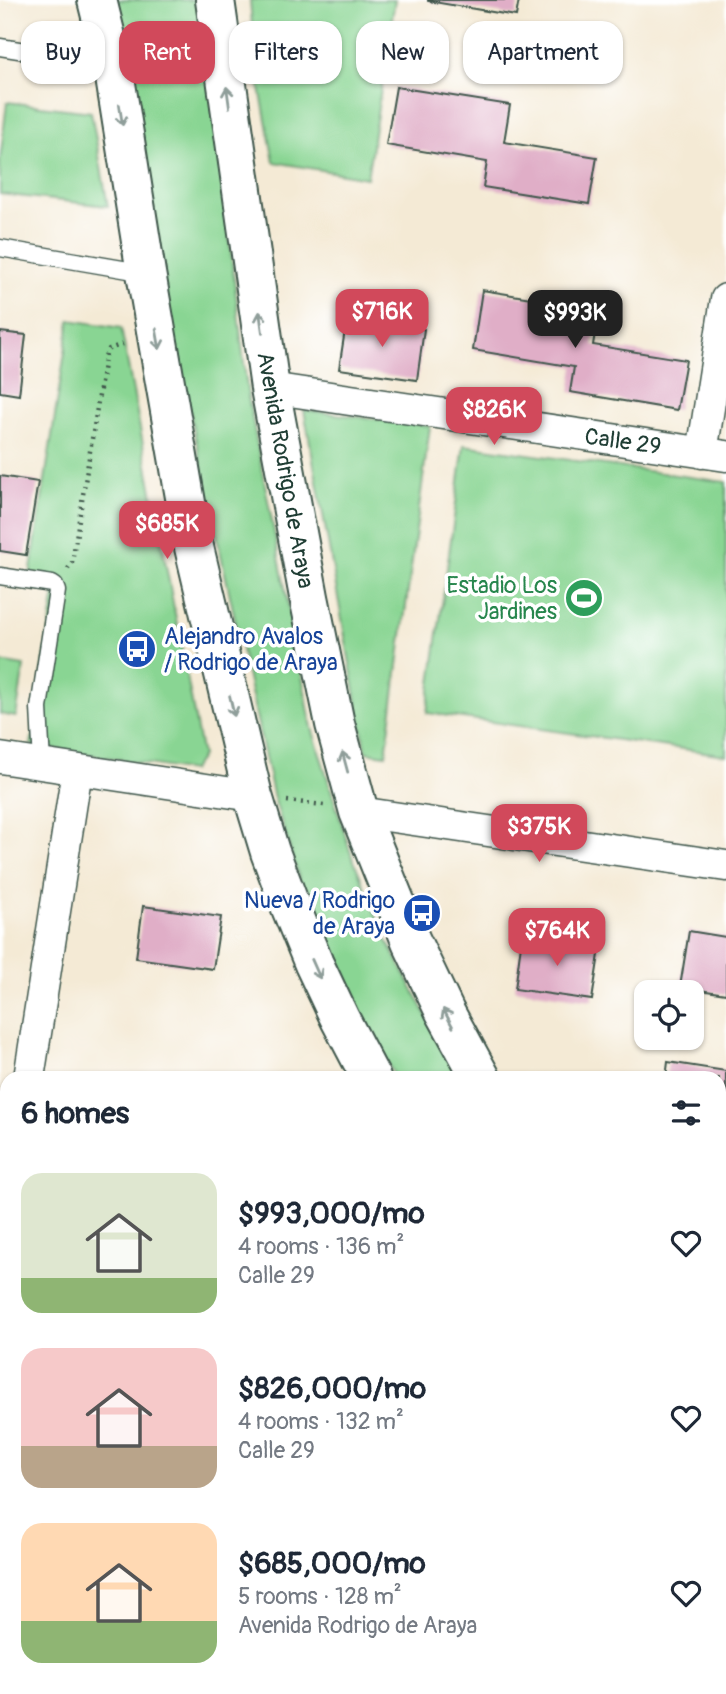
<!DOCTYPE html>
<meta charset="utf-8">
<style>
body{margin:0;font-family:Pangolin,sans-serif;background:#f2f2f3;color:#1f2937;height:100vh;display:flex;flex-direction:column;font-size:26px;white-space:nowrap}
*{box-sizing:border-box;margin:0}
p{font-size:23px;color:#747a83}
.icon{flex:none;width:38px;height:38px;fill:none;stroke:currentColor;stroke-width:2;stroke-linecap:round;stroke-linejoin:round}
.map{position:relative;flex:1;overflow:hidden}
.panel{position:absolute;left:0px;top:1071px;width:726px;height:623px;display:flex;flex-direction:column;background:#fff;border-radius:21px 21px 0 0;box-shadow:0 2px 5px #0004}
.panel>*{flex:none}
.guide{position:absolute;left:21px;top:21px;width:684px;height:63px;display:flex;gap:14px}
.controls{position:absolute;left:634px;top:980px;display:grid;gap:14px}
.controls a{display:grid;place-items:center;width:70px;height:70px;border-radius:14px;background:#fff;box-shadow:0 2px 5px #0004;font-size:35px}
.price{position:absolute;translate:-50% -60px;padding:0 16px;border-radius:14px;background:#d1495b;color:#fff;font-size:23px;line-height:46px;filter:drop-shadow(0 2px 4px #0008)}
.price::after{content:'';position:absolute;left:50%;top:42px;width:21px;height:16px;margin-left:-10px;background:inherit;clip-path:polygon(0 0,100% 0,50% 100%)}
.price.selected{background:#222;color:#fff}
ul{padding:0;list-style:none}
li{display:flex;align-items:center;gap:21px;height:175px;padding:0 21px}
li span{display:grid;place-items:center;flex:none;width:196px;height:140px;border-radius:21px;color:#555}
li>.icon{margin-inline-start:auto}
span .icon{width:84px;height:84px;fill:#fffc;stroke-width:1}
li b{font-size:30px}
h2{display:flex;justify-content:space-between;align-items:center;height:84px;padding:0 21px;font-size:30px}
.tag{padding:0 24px;border-radius:21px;background:#fff;box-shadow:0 2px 5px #0004;font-size:24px;line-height:63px}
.tag.selected{background:#d1495b;color:#fff}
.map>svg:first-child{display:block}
.green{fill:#89d593;stroke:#548964;stroke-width:2}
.building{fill:#e0aec7}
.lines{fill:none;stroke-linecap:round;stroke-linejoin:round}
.lane-casing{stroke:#3f574c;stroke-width:19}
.street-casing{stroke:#3f574c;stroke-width:33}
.secondary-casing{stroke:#3f574c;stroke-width:42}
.path{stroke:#3f574c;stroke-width:4.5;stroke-dasharray:2 5;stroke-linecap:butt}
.lane{stroke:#fff;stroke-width:16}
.street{stroke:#fff;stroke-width:30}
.secondary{stroke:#fff;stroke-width:38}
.oneway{stroke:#8f9e9a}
.labels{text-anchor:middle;stroke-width:7;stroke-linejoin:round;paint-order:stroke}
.street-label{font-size:23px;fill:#1f3d34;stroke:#fff}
.leisure-label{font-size:23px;fill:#27864d;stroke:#fff;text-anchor:end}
.transit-label{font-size:23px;fill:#164399;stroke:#fff;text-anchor:start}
</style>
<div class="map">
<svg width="726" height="1694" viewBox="0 0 726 1694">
<rect width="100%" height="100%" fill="#fff"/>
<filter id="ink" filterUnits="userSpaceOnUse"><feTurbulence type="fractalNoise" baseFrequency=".0143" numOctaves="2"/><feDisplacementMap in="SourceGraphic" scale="14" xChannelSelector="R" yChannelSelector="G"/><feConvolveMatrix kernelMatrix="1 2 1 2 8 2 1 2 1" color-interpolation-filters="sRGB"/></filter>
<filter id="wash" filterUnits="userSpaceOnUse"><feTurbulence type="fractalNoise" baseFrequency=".00686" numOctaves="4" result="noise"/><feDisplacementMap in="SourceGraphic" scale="28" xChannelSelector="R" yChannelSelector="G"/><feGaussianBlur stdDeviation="1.57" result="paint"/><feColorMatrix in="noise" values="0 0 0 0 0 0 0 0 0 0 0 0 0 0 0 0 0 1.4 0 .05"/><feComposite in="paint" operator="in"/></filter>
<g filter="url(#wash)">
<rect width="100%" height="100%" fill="#f4ead5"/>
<path class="green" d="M 110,0 L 201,0 L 248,397 L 312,728 L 350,851 L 384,935 L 443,1046 L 465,1078 L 396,1078 L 351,1000 L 308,907 L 274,798 L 159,270 Z
M 250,0 L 395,0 L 367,178 L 274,162 L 255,62 Z
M 7,102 L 91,112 L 108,206 L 0,194 L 0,161 Z
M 70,320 L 121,328 L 202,756 L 191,771 L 31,745 L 57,581 L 30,576 Z
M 304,410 L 430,426 L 386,755 L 366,752 Z
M 464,445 L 726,482 L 726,755 L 427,713 Z
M 0,662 L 24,666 L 16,717 L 0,714 Z
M 719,1454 L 726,1464 L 726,1591 L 719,1581 Z
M 0,1586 L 7,1587 L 7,1653 L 0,1652 Z"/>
<g id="blocks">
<path class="building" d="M 428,0 L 519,0 L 516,16 L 428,1 Z
M 396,87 L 510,105 L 504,142 L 597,157 L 589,204 L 483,187 L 487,162 L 386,145 Z
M 482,290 L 599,309 L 593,345 L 686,360 L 677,410 L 570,392 L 574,367 L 473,350 Z
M 347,317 L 424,329 L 417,380 L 339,369 Z
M 0,332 L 26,335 L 19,395 L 0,392 Z
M 0,476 L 38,482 L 26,555 L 0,551 Z
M 143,906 L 221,917 L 213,969 L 136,958 Z
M 689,931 L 726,937 L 726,994 L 680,987 Z
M 522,937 L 600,948 L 592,1000 L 515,989 Z
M 668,1062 L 726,1071 L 726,1133 L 719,1132 L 719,1078 L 666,1078 Z
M 508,1687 L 541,1687 L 579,1692 L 579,1694 L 507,1694 Z
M 611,1687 L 690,1687 L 688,1694 L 610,1694 Z"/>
</g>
</g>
<g filter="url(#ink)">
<use href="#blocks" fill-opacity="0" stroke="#3f574c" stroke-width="2"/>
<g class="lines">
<defs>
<path id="lane" d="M 0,47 L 113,65
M 0,248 L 146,273
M 0,576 L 52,584 L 55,586 L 57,591 L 39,708 L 42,764"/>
<path id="street" d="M 270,388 L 726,456
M 702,453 L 726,299
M 0,758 L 253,796
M 359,812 L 726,866
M 29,1078 L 77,770
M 0,1267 L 7,1221"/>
<path id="secondary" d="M 97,0 L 113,65 L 146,273 L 193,543 L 253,796 L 270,852 L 291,908 L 314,964 L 340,1019 L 371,1078
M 215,0 L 270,388 L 309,597 L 335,724 L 359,812 L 411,941 L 445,1012 L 481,1078
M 719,1429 L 726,1438
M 719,1603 L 726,1612"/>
</defs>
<use href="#lane" class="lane-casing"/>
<use href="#street" class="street-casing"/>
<use href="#secondary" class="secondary-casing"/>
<path class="path" d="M 68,569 L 72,563 L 106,352 L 109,349 L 126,343
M 287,801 L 324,805
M 356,1694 L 357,1687"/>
<use href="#lane" class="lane"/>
<use href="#street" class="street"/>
<use href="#secondary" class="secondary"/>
</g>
<defs><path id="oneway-shaft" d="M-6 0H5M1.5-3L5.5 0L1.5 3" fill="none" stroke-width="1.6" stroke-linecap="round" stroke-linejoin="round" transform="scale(1.75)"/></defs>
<g class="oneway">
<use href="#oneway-shaft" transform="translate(228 97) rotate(-98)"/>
<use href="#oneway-shaft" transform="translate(121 115) rotate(81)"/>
<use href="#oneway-shaft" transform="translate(261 322) rotate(-98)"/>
<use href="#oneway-shaft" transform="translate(158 339) rotate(80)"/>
<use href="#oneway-shaft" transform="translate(232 706) rotate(77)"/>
<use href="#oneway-shaft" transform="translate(345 762) rotate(-105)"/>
<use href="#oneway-shaft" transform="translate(316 969) rotate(66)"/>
<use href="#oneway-shaft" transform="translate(448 1018) rotate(-118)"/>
</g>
</g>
<defs>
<symbol id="stadium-disc" viewBox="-11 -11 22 22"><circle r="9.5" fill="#2e9e5b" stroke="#fff"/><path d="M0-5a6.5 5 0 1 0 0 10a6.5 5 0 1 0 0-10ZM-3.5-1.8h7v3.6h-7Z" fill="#fff"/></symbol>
<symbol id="bus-disc" viewBox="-11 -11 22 22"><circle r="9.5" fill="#1a4fb4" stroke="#fff"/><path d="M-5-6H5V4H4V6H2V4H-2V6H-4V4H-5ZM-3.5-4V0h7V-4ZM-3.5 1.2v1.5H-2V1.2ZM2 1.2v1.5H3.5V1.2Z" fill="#fff"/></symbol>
</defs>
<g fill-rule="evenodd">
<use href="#stadium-disc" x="562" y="576" width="44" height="44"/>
<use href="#bus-disc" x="115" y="627" width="44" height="44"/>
<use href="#bus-disc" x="400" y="891" width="44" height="44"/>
</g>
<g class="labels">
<g class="street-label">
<text transform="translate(623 441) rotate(8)" y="8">Calle 29</text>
<text transform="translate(286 470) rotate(80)" y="8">Avenida Rodrigo de Araya</text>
</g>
<g class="leisure-label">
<text x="557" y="593">Estadio Los<tspan x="557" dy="26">Jardines</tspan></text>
</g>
<g class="transit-label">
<text x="164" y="644">Alejandro Avalos<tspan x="164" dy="26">/ Rodrigo de Araya</tspan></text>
<text x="395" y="908" text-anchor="end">Nueva / Rodrigo<tspan x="395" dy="26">de Araya</tspan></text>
</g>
</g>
</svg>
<div class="controls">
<a><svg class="icon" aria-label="locate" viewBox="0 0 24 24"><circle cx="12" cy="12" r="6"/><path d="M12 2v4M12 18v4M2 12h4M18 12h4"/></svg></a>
</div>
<b class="price" style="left:382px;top:349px">$716K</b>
<b class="price selected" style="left:575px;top:350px">$993K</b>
<b class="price" style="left:494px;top:447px">$826K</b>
<b class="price" style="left:167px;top:561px">$685K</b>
<b class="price" style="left:539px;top:864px">$375K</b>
<b class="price" style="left:557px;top:968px">$764K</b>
<div class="guide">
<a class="tag">Buy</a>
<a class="tag selected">Rent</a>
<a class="tag">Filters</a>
<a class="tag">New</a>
<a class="tag">Apartment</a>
</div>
<section class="panel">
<h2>6 homes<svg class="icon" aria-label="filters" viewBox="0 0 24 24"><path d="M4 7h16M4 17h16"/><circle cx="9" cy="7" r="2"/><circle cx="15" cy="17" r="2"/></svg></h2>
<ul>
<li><span style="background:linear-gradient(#dfe7d0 75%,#8fb573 0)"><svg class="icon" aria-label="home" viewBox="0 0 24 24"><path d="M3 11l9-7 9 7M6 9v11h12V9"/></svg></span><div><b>$993,000/mo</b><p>4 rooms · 136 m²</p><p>Calle 29</p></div><svg class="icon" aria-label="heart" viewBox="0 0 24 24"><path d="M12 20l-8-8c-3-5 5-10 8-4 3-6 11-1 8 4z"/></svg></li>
<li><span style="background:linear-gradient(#f6c9c9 70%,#b9a48a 0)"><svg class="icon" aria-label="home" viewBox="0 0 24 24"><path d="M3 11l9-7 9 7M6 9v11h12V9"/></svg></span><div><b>$826,000/mo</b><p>4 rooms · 132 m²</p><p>Calle 29</p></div><svg class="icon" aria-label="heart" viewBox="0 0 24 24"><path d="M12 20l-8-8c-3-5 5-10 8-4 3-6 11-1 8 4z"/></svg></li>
<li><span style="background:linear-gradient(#ffd9b3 70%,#8fb573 0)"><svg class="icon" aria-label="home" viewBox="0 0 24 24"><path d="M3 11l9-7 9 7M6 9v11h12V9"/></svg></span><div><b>$685,000/mo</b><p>5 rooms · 128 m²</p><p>Avenida Rodrigo de Araya</p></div><svg class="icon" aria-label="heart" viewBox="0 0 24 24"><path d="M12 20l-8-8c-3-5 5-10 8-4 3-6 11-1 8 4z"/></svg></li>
</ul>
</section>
</div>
